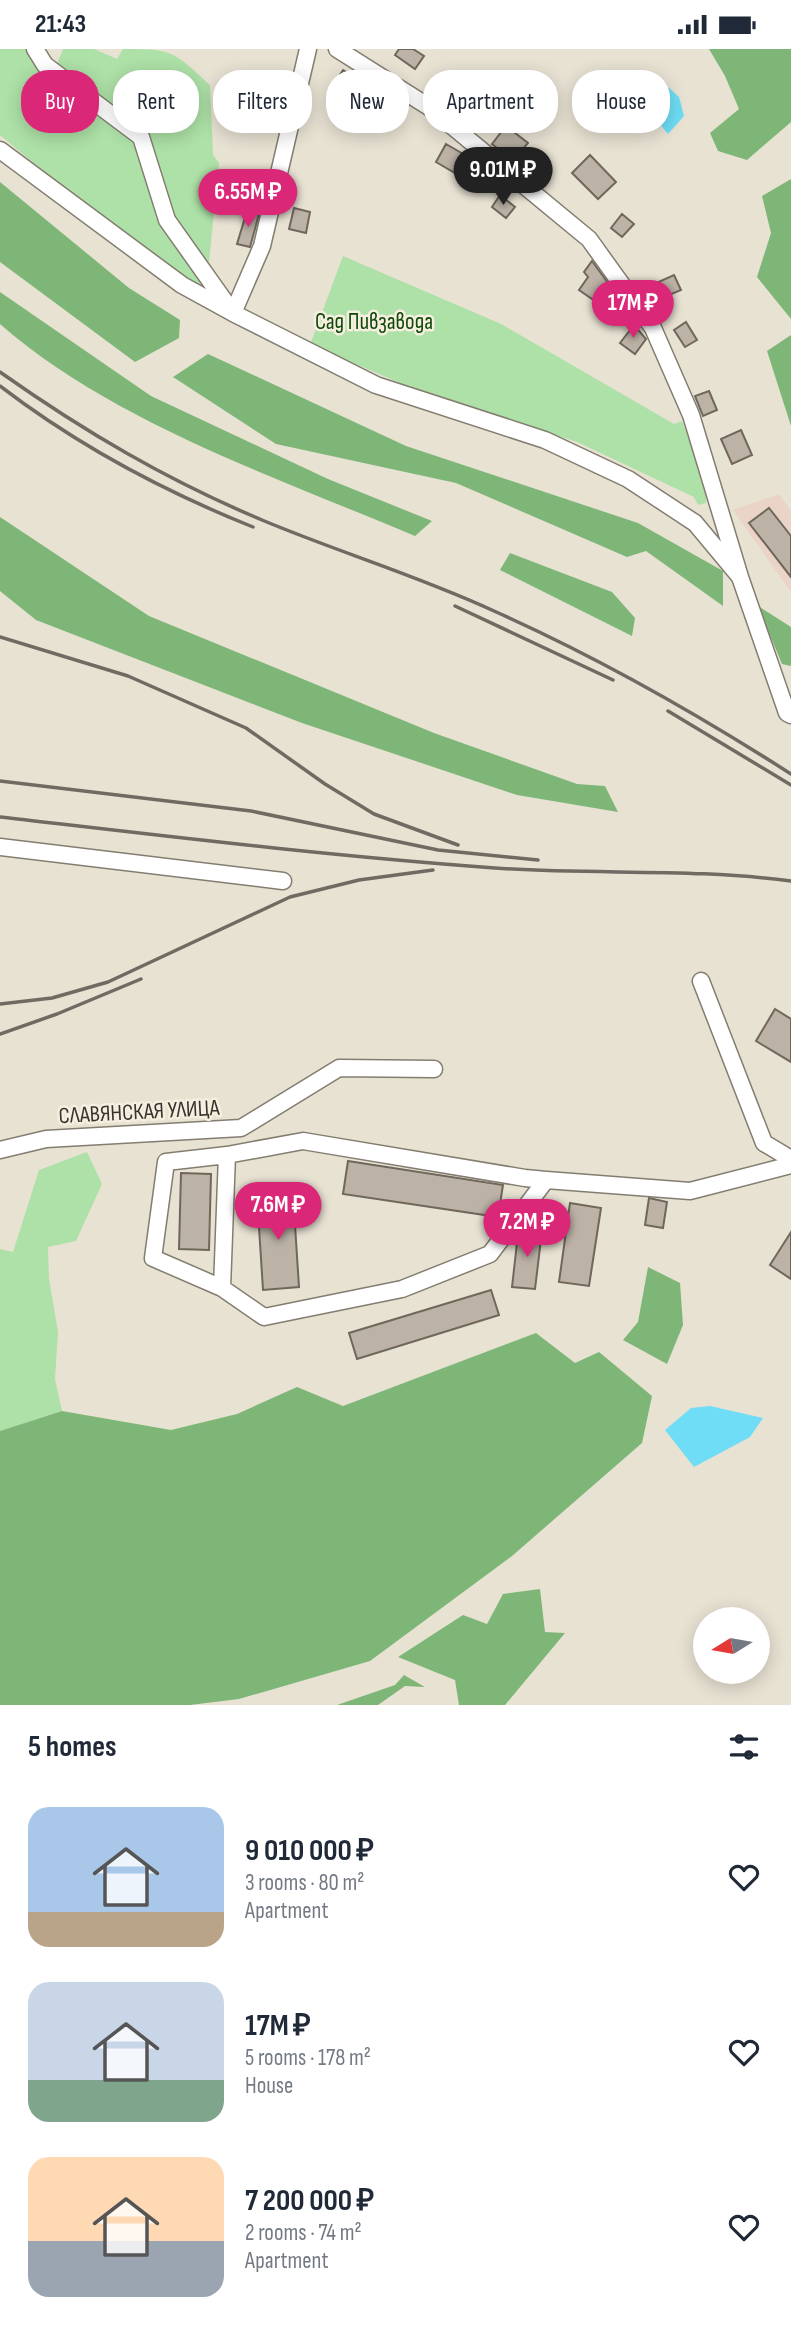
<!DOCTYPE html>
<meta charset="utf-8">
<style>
body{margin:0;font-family:"Sofia Sans Condensed",sans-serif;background:#f6f6f7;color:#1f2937;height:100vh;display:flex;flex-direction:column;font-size:26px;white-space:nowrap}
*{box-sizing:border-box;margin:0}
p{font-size:23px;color:#747a83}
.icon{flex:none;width:38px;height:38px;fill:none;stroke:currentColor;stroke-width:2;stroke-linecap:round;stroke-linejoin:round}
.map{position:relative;height:1656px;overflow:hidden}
.sheet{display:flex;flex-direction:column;background:#fff;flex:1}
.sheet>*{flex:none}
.banner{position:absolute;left:21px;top:21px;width:749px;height:63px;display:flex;gap:14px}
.needle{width:46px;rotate:259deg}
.fabs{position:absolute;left:693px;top:1558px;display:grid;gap:14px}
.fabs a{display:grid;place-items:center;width:77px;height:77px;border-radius:50%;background:#fff;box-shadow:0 4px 18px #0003;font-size:35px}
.price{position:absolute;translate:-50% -60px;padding:0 16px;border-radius:24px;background:#db2777;color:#fff;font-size:23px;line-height:46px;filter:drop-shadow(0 2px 4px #0008)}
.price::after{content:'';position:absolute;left:50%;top:42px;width:21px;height:16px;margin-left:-10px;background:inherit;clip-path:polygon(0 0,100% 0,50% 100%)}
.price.current{background:#222;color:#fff}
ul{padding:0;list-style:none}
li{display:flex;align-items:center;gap:21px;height:175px;padding:0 28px}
li span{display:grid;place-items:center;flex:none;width:196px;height:140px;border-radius:21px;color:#555}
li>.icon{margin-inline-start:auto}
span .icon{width:84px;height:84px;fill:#fffc;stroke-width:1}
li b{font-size:30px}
h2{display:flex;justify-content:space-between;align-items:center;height:84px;padding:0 28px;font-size:30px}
.tag{padding:0 24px;border-radius:28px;background:#fff;box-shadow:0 4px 18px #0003;font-size:24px;line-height:63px}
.tag.current{background:#db2777;color:#fff}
.status{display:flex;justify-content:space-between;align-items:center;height:49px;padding:0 35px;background:#fff;direction:ltr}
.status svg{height:19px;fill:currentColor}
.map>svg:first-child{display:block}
.industrial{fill:#ead3c7}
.green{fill:#ade1a7}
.forest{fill:#7eb678}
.water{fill:#6eddf5}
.building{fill:#bcb2a6;stroke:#70675c;stroke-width:2}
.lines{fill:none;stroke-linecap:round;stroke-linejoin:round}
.minor-casing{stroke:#837d70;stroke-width:19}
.minor{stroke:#fff;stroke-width:16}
.rail{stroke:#6f6b63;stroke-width:3.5}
.labels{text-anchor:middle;stroke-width:5;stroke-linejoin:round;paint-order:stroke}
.park-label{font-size:23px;fill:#0e4909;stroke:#f6efe0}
.street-label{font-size:23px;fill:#37342f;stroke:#f6efe0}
</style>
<div class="status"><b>21:43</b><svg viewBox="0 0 49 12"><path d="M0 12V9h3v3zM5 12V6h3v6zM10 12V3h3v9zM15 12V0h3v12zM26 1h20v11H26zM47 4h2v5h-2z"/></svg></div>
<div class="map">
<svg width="791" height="1656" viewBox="0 0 791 1656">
<rect width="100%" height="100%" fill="#e8e2d3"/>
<path class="industrial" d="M 779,445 L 791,462 L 791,543 L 733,461 Z"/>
<path class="green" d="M 0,0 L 41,0 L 57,15 L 63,0 L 94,0 L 117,10 L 123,0 C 174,0 173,2 210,36 L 213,106 L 219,114 L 206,244 L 108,176 L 0,86 Z
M 343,207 L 501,275 L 674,375 L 682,372 L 707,438 L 706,454 L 698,456 L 694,448 L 577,393 L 422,343 L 310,296 Z
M 87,1103 L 102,1135 L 76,1192 L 48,1198 L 49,1230 L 58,1283 L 55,1330 L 62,1362 L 0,1382 L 0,1200 L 13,1203 L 39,1121 Z"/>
<path class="forest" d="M 709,0 L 791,0 L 791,73 L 747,111 L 718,102 L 710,84 L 739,60 L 725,27 Z
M 791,130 L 791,270 L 757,228 L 771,184 L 762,147 Z
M 0,133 L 129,239 L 180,271 L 179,289 L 135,313 L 0,213 Z
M 0,243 L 151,347 L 328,430 L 432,472 L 415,487 C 278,429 112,373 0,275 Z
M 791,286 L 791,377 L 767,302 Z
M 208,305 L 406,397 L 638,474 L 723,522 L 723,557 L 646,502 L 627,508 L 456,434 L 276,395 L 173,328 Z
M 0,468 L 149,567 L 434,684 L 577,735 L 605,737 L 618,763 L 517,746 L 302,674 L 36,571 L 0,542 Z
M 510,504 L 612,543 L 635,569 L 632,587 L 500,521 Z
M 758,557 L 791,578 L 791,617 L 782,615 Z
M 648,1218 L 680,1234 L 683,1276 L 667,1315 L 623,1291 L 638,1273 Z
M 536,1284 L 575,1314 L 599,1303 L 652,1347 L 642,1394 L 512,1507 L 370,1612 L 239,1650 L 190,1656 L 0,1656 L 0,1382 L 62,1362 L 171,1381 L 237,1365 L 297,1338 L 343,1357 Z
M 540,1540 L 545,1583 L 565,1584 L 505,1656 L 459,1656 L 455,1631 L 398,1608 L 463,1566 L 487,1575 L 503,1545 Z
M 404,1626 L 425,1638 L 405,1637 L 378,1656 L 337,1656 L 395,1636 Z"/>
<path class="water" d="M 658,29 L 679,48 L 684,67 L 668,85 L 643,55 L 640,35 Z
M 710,1357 L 763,1369 L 750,1388 L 694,1418 L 665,1381 L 691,1359 Z"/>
<path class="building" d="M 399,0 L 413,0 L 424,7 L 415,20 L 395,6 Z
M 343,21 L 358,30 L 350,45 L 334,35 Z
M 464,35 L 479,46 L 462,68 L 447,57 Z
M 506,77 L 528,94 L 513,112 L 492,95 Z
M 446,95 L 465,106 L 455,124 L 436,113 Z
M 590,106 L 616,133 L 598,150 L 572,124 Z
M 500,146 L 515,158 L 506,169 L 492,158 Z
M 294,159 L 310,163 L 306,184 L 289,180 Z
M 247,162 L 259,165 L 250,198 L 237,195 Z
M 622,165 L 634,175 L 622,188 L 611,179 Z
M 592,212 L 608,234 L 595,252 L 579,241 L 588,228 L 584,223 Z
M 674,226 L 681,241 L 660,250 L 654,235 Z
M 686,273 L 697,291 L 685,298 L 674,281 Z
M 634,276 L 646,290 L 635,305 L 620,294 Z
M 709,342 L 717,361 L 703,367 L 695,347 Z
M 741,381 L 752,406 L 732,415 L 721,390 Z
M 769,459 L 791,487 L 791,528 L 749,474 Z
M 775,960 L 791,970 L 791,1013 L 756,992 Z
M 348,1112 L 503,1136 L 498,1168 L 343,1145 Z
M 181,1124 L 211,1125 L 209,1201 L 179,1200 Z
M 293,1145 L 299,1238 L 263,1241 L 257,1147 Z
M 649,1149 L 667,1153 L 663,1179 L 645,1176 Z
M 570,1154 L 601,1159 L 589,1237 L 559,1233 Z
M 522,1180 L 542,1182 L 535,1240 L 512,1238 L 518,1185 Z
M 791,1183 L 791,1230 L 770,1216 Z
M 491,1241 L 499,1266 L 357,1310 L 349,1284 Z"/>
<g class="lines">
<defs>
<path id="minor" d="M 308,0 L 262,197 L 233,264 L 376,336 L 545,391 L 628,430 L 695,474 L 740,528
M 337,0 L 429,58 L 589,190 L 653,279 L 691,366 L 740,528 L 787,664 L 791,666
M 0,101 L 182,236 L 233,264 L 167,171 L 141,88 L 45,16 L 35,0
M 0,798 L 283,832
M 701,932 L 764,1094 L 791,1110
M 0,1101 L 46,1090 L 241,1079 L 339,1019 L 434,1020
M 546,1131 L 490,1205 L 402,1240 L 264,1268 L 222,1239 L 227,1106 L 303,1092 L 525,1129 L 546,1131 L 690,1142 L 791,1116
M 222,1239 L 153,1209 L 166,1113 L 227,1106"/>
</defs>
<use href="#minor" class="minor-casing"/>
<use href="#minor" class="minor"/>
<path class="rail" d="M 0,323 C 85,383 167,431 262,471 C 338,503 419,527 494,562 C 597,608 696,664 791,725
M 0,337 C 77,396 163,442 253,478
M 455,557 L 613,631
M 0,588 L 128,627 L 246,679 L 325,735 L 374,765 L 458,796
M 668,662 L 791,736
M 0,732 L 251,762 L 438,801 L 538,811
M 0,768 C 165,787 329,807 495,819 C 593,826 693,819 791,832
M 0,955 L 52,949 L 108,933 L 290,848 L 359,831 L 433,821
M 0,985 L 57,965 L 141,930"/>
</g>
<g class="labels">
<g class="park-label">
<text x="374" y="280">Сад Пивзавода</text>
</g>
<g class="street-label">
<text transform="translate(139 1062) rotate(-3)" y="8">СЛАВЯНСКАЯ УЛИЦА</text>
</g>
</g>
</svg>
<div class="fabs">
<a><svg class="needle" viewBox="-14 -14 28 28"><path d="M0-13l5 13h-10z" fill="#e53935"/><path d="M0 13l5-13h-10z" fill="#747a83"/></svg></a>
</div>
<b class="price current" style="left:503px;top:158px">9.01M ₽</b>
<b class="price" style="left:248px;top:180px">6.55M ₽</b>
<b class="price" style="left:633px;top:291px">17M ₽</b>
<b class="price" style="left:278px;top:1193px">7.6M ₽</b>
<b class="price" style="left:527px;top:1210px">7.2M ₽</b>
<div class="banner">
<a class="tag current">Buy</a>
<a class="tag">Rent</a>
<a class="tag">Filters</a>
<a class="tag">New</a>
<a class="tag">Apartment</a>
<a class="tag">House</a>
</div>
</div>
<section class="sheet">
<h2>5 homes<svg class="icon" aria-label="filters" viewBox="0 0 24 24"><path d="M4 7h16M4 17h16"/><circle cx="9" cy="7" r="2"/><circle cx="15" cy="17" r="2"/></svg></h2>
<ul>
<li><span style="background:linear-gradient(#a9c7e8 75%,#b9a48a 0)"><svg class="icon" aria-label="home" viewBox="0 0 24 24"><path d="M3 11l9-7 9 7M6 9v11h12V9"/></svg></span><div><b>9 010 000 ₽</b><p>3 rooms · 80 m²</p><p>Apartment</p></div><svg class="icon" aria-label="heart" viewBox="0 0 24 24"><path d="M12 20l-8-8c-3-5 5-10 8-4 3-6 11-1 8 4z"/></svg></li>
<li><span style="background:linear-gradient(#c9d6e8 70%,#7fa58c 0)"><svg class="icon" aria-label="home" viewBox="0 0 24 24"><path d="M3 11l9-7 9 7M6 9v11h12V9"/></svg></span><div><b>17M ₽</b><p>5 rooms · 178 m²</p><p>House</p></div><svg class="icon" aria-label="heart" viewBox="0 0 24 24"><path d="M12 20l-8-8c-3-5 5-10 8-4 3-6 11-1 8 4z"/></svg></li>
<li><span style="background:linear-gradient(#ffd9b3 60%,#9aa5b1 0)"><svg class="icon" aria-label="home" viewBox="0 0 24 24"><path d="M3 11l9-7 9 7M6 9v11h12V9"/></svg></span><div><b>7 200 000 ₽</b><p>2 rooms · 74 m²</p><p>Apartment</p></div><svg class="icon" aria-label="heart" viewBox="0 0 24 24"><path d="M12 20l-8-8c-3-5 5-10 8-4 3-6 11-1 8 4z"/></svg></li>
</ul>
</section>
